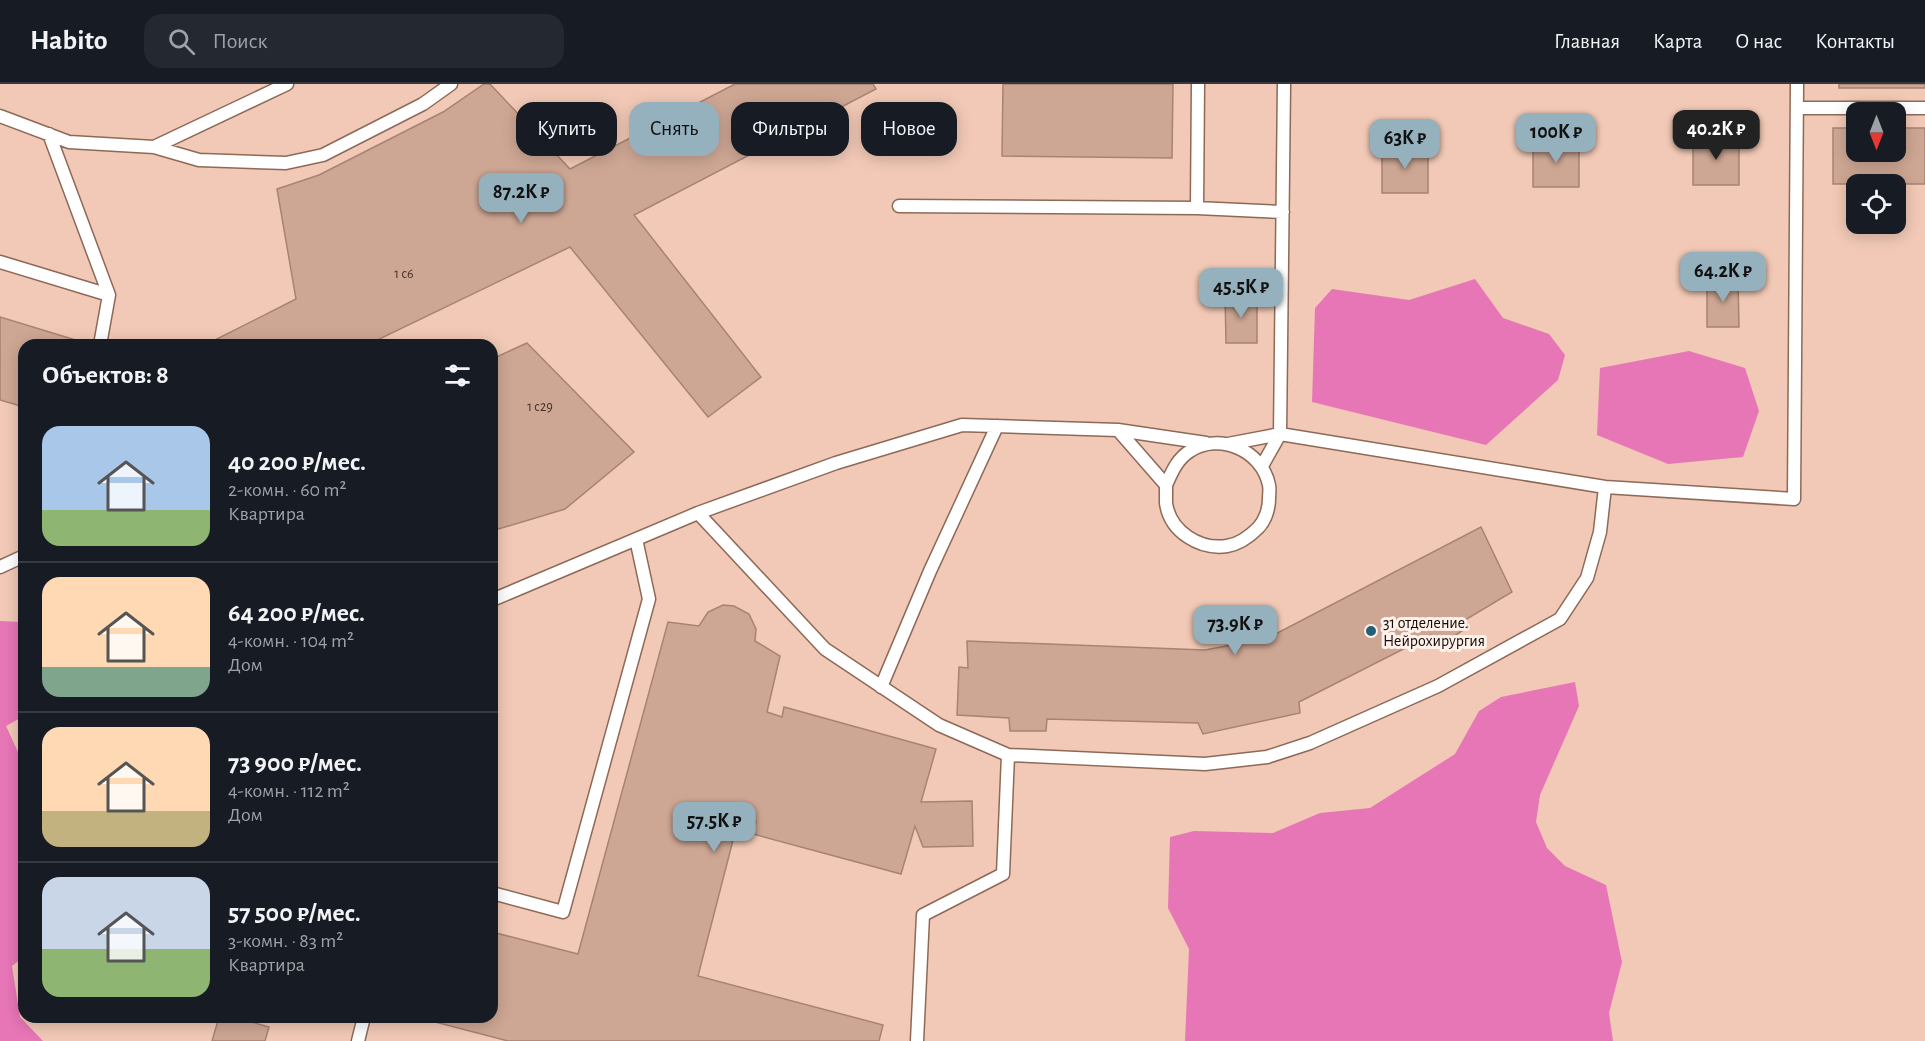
<!DOCTYPE html>
<html lang="ru">
<meta charset="utf-8">
<style>
body{margin:0;font-family:"Alegreya Sans",sans-serif;background:#242831;color:#f1f3f6;height:100vh;display:flex;flex-direction:column;font-size:22px;white-space:nowrap}
*{box-sizing:border-box;margin:0}
p{font-size:20px;color:#9ea1a6}
.icon{flex:none;width:33px;height:33px;fill:none;stroke:currentColor;stroke-width:2;stroke-linecap:round;stroke-linejoin:round}
.map{position:relative;flex:1;overflow:hidden}
.sheet{position:absolute;left:18px;top:255px;width:480px;height:684px;display:flex;flex-direction:column;background:#171b24;border-radius:18px;box-shadow:0 3px 15px #0003}
.sheet>*{flex:none}
.top-card{position:absolute;left:516px;top:18px;width:570px;height:54px;display:flex;gap:12px}
.needle{width:39px;rotate:180deg}
.controls{position:absolute;left:1846px;top:18px;display:grid;gap:12px}
.controls a{display:grid;place-items:center;width:60px;height:60px;border-radius:12px;background:#171b24;box-shadow:0 3px 15px #0003;font-size:30px}
.price{position:absolute;translate:-50% -51px;padding:0 14px;border-radius:12px;background:#94b1bd;color:#111;font-size:20px;line-height:39px;filter:drop-shadow(0 2px 3px #0008)}
.price::after{content:'';position:absolute;left:50%;top:36px;width:18px;height:14px;margin-left:-9px;background:inherit;clip-path:polygon(0 0,100% 0,50% 100%)}
.price.active{background:#222;color:#fff}
ul{padding:0;list-style:none}
li{display:flex;align-items:center;gap:18px;height:150px;padding:0 24px}
li+li{border-top:2px solid #363941}
li span{display:grid;place-items:center;flex:none;width:168px;height:120px;border-radius:18px;color:#555}
li>.icon{margin-inline-start:auto}
span .icon{width:72px;height:72px;fill:#fffc;stroke-width:1}
li b{font-size:26px}
h2{display:flex;justify-content:space-between;align-items:center;height:72px;padding:0 24px;font-size:26px}
.chip{padding:0 21px;border-radius:18px;background:#171b24;box-shadow:0 3px 15px #0003;font-size:21px;line-height:54px}
.chip.active{background:#94b1bd;color:#111}
header{display:flex;align-items:center;gap:36px;box-sizing:border-box;height:84px;padding:0 30px;background:#171b24;border-bottom:2px solid #363941}
header strong{font-size:28px}
nav{display:flex;gap:33px;margin-inline-start:auto;font-size:21px}
.search{width:420px;height:54px;background:#242831;display:flex;align-items:center;gap:15px;box-sizing:border-box;padding:0 21px;border-radius:18px;color:#9ea1a6;font-size:22px}
.map>svg:first-child{display:block}
.green{fill:#e776b6}
.building{fill:#cea794;stroke:#a88371;stroke-width:1.5}
.lines{fill:none;stroke-linecap:round;stroke-linejoin:round}
.service-casing{stroke:#8d6958;stroke-width:15}
.service{stroke:#fff;stroke-width:12}
.poi-dot{fill:#236077;stroke:#fef1eb;stroke-width:2}
.labels{text-anchor:middle;stroke-width:6;stroke-linejoin:round;paint-order:stroke}
.number-label{font-size:14px;fill:#463129}
.poi-label{font-size:16px;fill:#180a05;stroke:#fef1eb;text-anchor:start}
</style>
<header>
<strong>Habito</strong>
<div class="search"><svg class="icon" aria-label="search" viewBox="0 0 24 24"><circle cx="10" cy="10" r="6"/><path d="M15 15l6 6"/></svg>Поиск</div>
<nav><a>Главная</a><a>Карта</a><a>О нас</a><a>Контакты</a></nav>
</header>
<div class="map">
<svg width="1925" height="957" viewBox="0 0 1925 957">
<rect width="100%" height="100%" fill="#f2c9b6"/>
<path class="green" d="M 1475,195 L 1503,234 L 1549,250 L 1565,271 L 1558,296 L 1486,361 L 1312,318 L 1315,224 L 1332,205 L 1409,216 Z
M 1689,267 L 1745,284 L 1759,327 L 1743,373 L 1668,380 L 1597,351 L 1600,284 Z
M 0,537 L 21,538 L 24,537 L 24,632 L 6,642 L 24,681 L 24,873 L 12,882 L 20,933 L 43,957 L 0,957 Z
M 1575,598 L 1579,622 L 1540,711 L 1536,738 L 1547,764 L 1565,782 L 1606,801 L 1622,878 L 1609,929 L 1613,957 L 1185,957 L 1189,865 L 1168,824 L 1170,753 L 1194,747 L 1273,749 L 1320,729 L 1370,724 L 1455,670 L 1479,627 L 1501,613 Z"/>
<path class="building" d="M 484,0 L 490,0 L 570,85 L 735,0 L 873,0 L 876,5 L 634,131 L 761,293 L 708,333 L 570,163 L 367,261 L 205,261 L 296,215 L 277,105 L 319,91 L 443,28 Z
M 1003,0 L 1173,0 L 1172,74 L 1002,72 Z
M 1839,0 L 1925,0 L 1925,4 L 1839,4 Z
M 1833,44 L 1857,44 L 1857,68 L 1896,68 L 1896,44 L 1925,44 L 1925,100 L 1833,100 Z
M 1693,54 L 1739,54 L 1739,101 L 1693,101 Z
M 1533,57 L 1579,57 L 1579,103 L 1533,103 Z
M 1382,63 L 1428,63 L 1428,109 L 1382,109 Z
M 1707,195 L 1738,195 L 1739,243 L 1707,243 Z
M 1225,212 L 1257,212 L 1257,259 L 1226,259 Z
M 0,233 L 92,261 L 24,261 L 24,323 L 0,316 Z
M 527,259 L 634,368 L 565,425 L 492,447 L 492,275 Z
M 1481,443 L 1512,508 L 1465,536 L 1468,543 L 1439,562 L 1431,551 L 1299,618 L 1300,629 L 1203,650 L 1198,639 L 1047,635 L 1046,647 L 1010,647 L 1009,634 L 957,631 L 959,583 L 968,584 L 967,557 L 1205,566 L 1268,554 Z
M 723,521 L 734,522 L 749,530 L 756,545 L 755,557 L 780,572 L 767,628 L 782,633 L 784,623 L 936,665 L 921,718 L 972,717 L 973,762 L 923,763 L 915,742 L 901,790 L 753,750 L 756,737 L 739,733 L 698,892 L 883,941 L 879,957 L 508,957 L 416,933 L 492,933 L 492,848 L 578,870 L 668,538 L 699,542 L 708,528 Z
M 219,933 L 234,933 L 269,943 L 265,957 L 212,957 Z"/>
<g class="lines">
<defs>
<path id="service" d="M 1797,24 L 1925,24
M 0,32 L 69,58 L 154,63 L 287,0
M 49,50 L 109,211 L 100,261
M 154,63 L 199,76 L 286,79 L 323,71 L 423,20 L 451,0
M 899,122 L 1197,124 L 1283,128
M 1197,124 L 1198,0
M 0,178 L 109,211
M 1118,346 L 1206,359
M 1228,360 L 1280,350 L 1605,403 L 1794,415 L 1797,0
M 1262,382 L 1280,350 L 1284,0
M 698,429 L 825,565 L 939,641 L 1008,671 L 1205,680 L 1267,673 L 1310,659 L 1438,602 L 1560,535 L 1587,494 L 1600,448 L 1605,403
M 0,483 L 24,472
M 492,516 L 698,429 L 836,379 L 962,341 L 1118,346 L 1166,401 C 1166,407 1166,413 1166,419 C 1170,448 1200,466 1227,462 C 1240,460 1249,453 1258,444 C 1265,437 1269,425 1269,415 C 1269,411 1270,405 1269,401 C 1262,366 1219,348 1190,367 C 1177,375 1172,388 1166,401
M 881,603 L 930,487 L 997,342
M 492,809 L 563,828 L 649,515 L 636,455
M 358,957 L 364,933
M 917,957 L 923,831 L 1003,790 L 1008,671"/>
</defs>
<use href="#service" class="service-casing"/>
<use href="#service" class="service"/>
</g>
<circle class="poi-dot" cx="1371" cy="547" r="6"/>
<g class="labels">
<g class="number-label">
<text x="404" y="194">1 с6</text>
<text x="540" y="327">1 с29</text>
</g>
<g class="poi-label">
<text x="1383" y="544">31 отделение.<tspan x="1383" dy="18">Нейрохирургия</tspan></text>
</g>
</g>
</svg>
<div class="controls">
<a><svg class="needle" viewBox="-14 -14 28 28"><path d="M0-13l5 13h-10z" fill="#e53935"/><path d="M0 13l5-13h-10z" fill="#9ea1a6"/></svg></a>
<a><svg class="icon" aria-label="locate" viewBox="0 0 24 24"><circle cx="12" cy="12" r="6"/><path d="M12 2v4M12 18v4M2 12h4M18 12h4"/></svg></a>
</div>
<b class="price active" style="left:1716px;top:77px">40.2K ₽</b>
<b class="price" style="left:1556px;top:80px">100K ₽</b>
<b class="price" style="left:1405px;top:86px">63K ₽</b>
<b class="price" style="left:521px;top:140px">87.2K ₽</b>
<b class="price" style="left:1723px;top:219px">64.2K ₽</b>
<b class="price" style="left:1241px;top:235px">45.5K ₽</b>
<b class="price" style="left:1235px;top:572px">73.9K ₽</b>
<b class="price" style="left:714px;top:769px">57.5K ₽</b>
<div class="top-card">
<a class="chip">Купить</a>
<a class="chip active">Снять</a>
<a class="chip">Фильтры</a>
<a class="chip">Новое</a>
</div>
<section class="sheet">
<h2>Объектов: 8<svg class="icon" aria-label="filters" viewBox="0 0 24 24"><path d="M4 7h16M4 17h16"/><circle cx="9" cy="7" r="2"/><circle cx="15" cy="17" r="2"/></svg></h2>
<ul>
<li><span style="background:linear-gradient(#a9c7e8 70%,#8fb573 0)"><svg class="icon" aria-label="home" viewBox="0 0 24 24"><path d="M3 11l9-7 9 7M6 9v11h12V9"/></svg></span><div><b>40 200 ₽/мес.</b><p>2-комн. · 60 m²</p><p>Квартира</p></div></li>
<li><span style="background:linear-gradient(#ffd9b3 75%,#7fa58c 0)"><svg class="icon" aria-label="home" viewBox="0 0 24 24"><path d="M3 11l9-7 9 7M6 9v11h12V9"/></svg></span><div><b>64 200 ₽/мес.</b><p>4-комн. · 104 m²</p><p>Дом</p></div></li>
<li><span style="background:linear-gradient(#ffd9b3 70%,#c2b280 0)"><svg class="icon" aria-label="home" viewBox="0 0 24 24"><path d="M3 11l9-7 9 7M6 9v11h12V9"/></svg></span><div><b>73 900 ₽/мес.</b><p>4-комн. · 112 m²</p><p>Дом</p></div></li>
<li><span style="background:linear-gradient(#c9d6e8 60%,#8fb573 0)"><svg class="icon" aria-label="home" viewBox="0 0 24 24"><path d="M3 11l9-7 9 7M6 9v11h12V9"/></svg></span><div><b>57 500 ₽/мес.</b><p>3-комн. · 83 m²</p><p>Квартира</p></div></li>
</ul>
</section>
</div>
